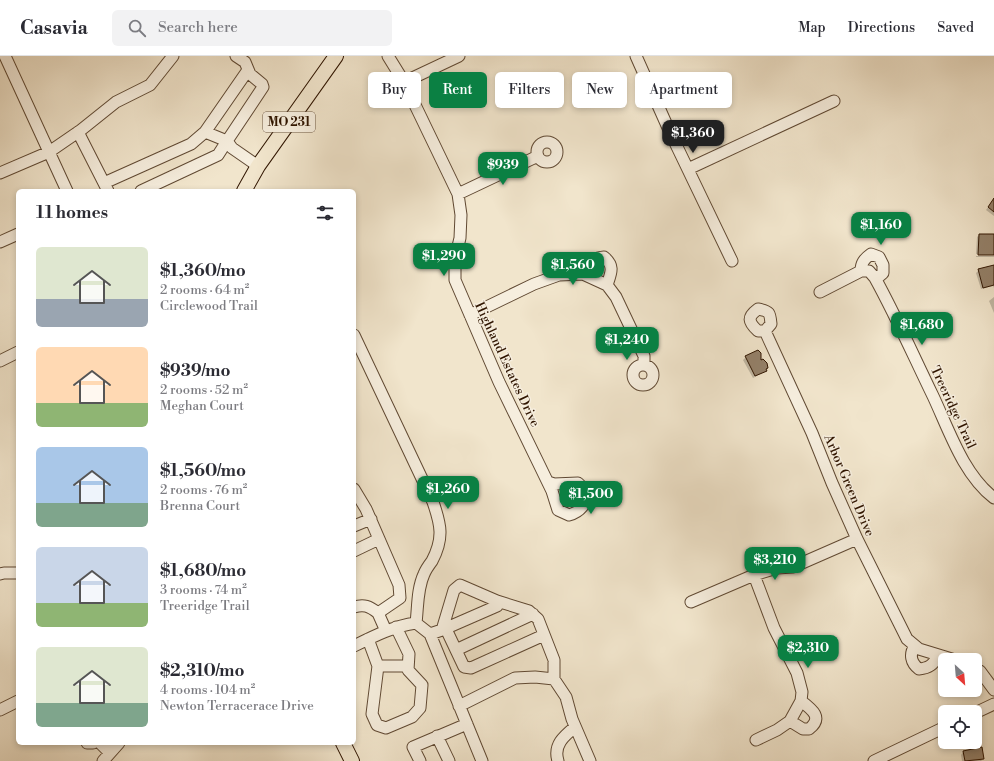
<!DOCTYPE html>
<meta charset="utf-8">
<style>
body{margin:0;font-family:"Libre Bodoni",serif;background:#f2f2f3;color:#2b2b33;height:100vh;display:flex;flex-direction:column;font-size:15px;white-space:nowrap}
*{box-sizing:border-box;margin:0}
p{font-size:13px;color:#7c7c81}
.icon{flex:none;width:22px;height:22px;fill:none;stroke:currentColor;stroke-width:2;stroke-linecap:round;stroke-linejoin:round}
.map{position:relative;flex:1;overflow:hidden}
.details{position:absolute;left:16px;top:133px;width:340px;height:556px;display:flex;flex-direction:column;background:#fff;border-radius:6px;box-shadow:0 2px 6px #0003}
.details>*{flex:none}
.top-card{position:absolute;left:368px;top:16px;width:380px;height:36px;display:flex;gap:8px}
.needle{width:26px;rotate:154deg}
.controls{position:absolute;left:938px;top:597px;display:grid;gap:8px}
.controls a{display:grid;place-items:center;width:44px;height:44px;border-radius:6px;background:#fff;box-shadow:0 2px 6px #0003;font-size:20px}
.price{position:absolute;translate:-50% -34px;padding:0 9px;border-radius:8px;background:#0b8043;color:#fff;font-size:13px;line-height:26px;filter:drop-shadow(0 1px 2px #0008)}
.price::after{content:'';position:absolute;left:50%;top:24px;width:12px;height:9px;margin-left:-6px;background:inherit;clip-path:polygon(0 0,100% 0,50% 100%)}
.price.selected{background:#222;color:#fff}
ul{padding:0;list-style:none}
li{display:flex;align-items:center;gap:12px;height:100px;padding:0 20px}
li span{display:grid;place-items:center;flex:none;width:112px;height:80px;border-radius:6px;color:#555}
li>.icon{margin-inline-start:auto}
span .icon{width:48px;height:48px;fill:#fffc;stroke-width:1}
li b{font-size:17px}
h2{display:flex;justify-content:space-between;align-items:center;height:48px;padding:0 20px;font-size:17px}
.chip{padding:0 14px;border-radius:6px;background:#fff;box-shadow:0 2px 6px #0003;font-size:14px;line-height:36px}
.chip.selected{background:#0b8043;color:#fff}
header{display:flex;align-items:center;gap:24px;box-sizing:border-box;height:56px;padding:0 20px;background:#fff;border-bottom:1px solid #e1e1e2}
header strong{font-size:19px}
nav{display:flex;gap:22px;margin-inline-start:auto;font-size:14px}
.search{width:280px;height:36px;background:#f2f2f3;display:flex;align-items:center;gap:10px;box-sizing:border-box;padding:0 14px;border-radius:6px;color:#7c7c81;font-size:15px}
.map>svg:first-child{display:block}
.shadow{fill:#0003}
.building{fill:#94816a;stroke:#301500}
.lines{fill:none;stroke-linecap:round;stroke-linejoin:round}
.minor-casing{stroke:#604933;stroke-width:13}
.major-casing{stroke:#301500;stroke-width:16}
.minor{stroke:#f6eede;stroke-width:11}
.major{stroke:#f1e5cc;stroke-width:14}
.labels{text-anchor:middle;stroke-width:3;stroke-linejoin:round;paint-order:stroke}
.shield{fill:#f6eede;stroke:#6b5643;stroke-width:1}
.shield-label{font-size:12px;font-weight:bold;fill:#301500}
.street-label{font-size:13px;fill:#301500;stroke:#f6eede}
</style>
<header>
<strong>Casavia</strong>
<div class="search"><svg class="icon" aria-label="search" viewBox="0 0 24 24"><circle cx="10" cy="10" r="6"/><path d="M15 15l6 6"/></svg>Search here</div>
<nav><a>Map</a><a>Directions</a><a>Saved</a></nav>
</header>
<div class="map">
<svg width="994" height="705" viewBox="0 0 994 705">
<rect width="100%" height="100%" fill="#f1e5cc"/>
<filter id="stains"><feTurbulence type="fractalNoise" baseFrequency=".005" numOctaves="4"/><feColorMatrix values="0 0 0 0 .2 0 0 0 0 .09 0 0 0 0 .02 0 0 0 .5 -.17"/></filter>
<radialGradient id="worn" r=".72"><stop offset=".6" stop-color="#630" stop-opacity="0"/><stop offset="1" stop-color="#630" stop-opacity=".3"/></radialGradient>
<path class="shadow" d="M 994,143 L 994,160 L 986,154 Z
M 979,179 L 994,179 L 994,198 L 976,198 L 977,181 Z
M 976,200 L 994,200 L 994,201 L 976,201 Z
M 994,210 L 994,232 L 993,230 L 981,233 L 976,217 L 979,214 Z
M 994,241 L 994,257 L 989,245 Z
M 746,301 L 763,304 L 766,315 L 753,322 L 743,304 Z
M 981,692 L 983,703 L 981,705 L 962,705 L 961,699 L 963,696 Z"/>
<path class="building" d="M 994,142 L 994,156 L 988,151 Z
M 979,178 L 994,178 L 994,199 L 978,199 Z
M 994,209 L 994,229 L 983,232 L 978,213 Z
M 758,294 L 761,297 L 761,304 L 763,303 L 767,307 L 768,312 L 766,313 L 767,315 L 755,320 L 745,300 Z
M 982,691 L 984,703 L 965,705 L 963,695 Z"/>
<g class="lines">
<defs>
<path id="minor" d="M 5,0 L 67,135
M 236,0 L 245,6 L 250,18 L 262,28 L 263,31 L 227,85 L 232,92 L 258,110
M 388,0 L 404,26 L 458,138 L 461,159 L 460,182 L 455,203 L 455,224 L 499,326 L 552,435 L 558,454 L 569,459 C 580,456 587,448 587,436 L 578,427 L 554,428 L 548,426
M 636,0 L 669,74 L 732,205
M 404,26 L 459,0
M 78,76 L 108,135
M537 96a10 10 0 1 1 20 0a10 10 0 1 1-20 0Z
M 688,113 L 834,45
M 0,117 L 49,96 L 81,74 L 116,46 L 150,29 L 173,0
M 104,127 L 191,88 L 205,76 L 248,14
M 141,135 L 218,99 L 227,85 L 205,76
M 458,138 L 538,100
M 0,186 L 18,178
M 861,215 C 861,207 864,203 871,198 L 879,201 L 883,209 L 883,217 L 876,223
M 583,218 C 589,207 591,202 604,201 C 615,210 611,217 607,229
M 820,236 L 861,215 L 869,215 L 875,222 C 896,260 914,301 933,340 C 949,374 963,418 994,442
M 758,253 C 770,255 770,257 771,268 L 765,275 L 758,275 C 748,266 747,261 758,253 Z
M 470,259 L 534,228 L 559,219 L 583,218 L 607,229 L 616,241 L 644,300 L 644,309
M 765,275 L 812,377 L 832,427 L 857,483 L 907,583 L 919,593 L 955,604
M 354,279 L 433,446 C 441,469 444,482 432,505 C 429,509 426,513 424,518 C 417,533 418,551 416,567 C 394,570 374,580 354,590
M 0,305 L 18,296
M633 319a10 10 0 1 1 20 0a10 10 0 1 1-20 0Z
M 354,433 L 366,453 L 399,529 L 400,542 L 378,557 L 386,575
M 354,470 L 371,463
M 354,495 L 379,483
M 0,518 L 4,517 L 18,517
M 754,519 L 774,572 L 797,617 L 802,636 L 801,645 L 790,665 L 777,674 L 756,684
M 497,545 L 529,555 L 538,563 L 554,604 L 554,623
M 691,546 L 754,519 L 777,512 L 793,511 L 857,483
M 354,551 C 364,548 369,550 378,557
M 416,567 L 430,578 L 482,705
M 446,573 L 464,611 L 471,612 L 544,579
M 430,578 L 442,574 L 497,550 L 497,545 L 460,529 L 454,534 L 442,574
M 368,583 L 378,610 L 372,658 L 377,669 L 386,672 L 412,661 L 420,652 L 422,629 L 408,614 L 409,598 L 396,571
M 915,590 C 909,598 911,607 919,613 C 929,612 933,609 938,600
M 456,594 L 533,558
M 378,610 L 408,610
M 975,613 L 980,615 L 994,634
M 459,650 L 515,622 L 535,621 L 554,623 L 566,641 L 572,663 L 590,705
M 0,654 L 18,645
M 975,657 L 994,648
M 790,665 L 803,673 L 809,673 C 823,662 813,654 801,645
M 437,680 L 449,705
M 87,687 L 93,687
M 100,687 L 109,696
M 103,705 L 119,687
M 420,705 L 413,691 L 467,668
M 558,705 C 553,689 564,680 575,671
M 874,705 L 945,671"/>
<path id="major" d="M 244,135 L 258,110 L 336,0
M 343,687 L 352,705"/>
</defs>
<use href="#minor" class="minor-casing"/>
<use href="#major" class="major-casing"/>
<use href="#minor" class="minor"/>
<use href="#major" class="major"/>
</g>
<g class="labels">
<rect class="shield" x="263" y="56" width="52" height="20" rx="3"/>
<g class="shield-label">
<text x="289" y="70">MO 231</text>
</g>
<g class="street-label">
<text transform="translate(508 308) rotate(65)" y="5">Highland Estates Drive</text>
<text transform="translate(954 351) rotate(65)" y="5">Treeridge Trail</text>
<text transform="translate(850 429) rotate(67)" y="5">Arbor Green Drive</text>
</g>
</g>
<rect width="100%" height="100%" filter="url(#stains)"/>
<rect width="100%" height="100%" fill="url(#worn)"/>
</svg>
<div class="controls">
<a><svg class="needle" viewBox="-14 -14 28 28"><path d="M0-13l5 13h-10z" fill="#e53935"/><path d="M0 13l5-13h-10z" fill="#7c7c81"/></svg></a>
<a><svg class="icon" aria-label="locate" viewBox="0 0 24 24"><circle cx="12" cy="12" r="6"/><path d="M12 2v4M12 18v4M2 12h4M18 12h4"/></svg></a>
</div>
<b class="price selected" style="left:693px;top:98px">$1,360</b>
<b class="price" style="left:503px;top:130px">$939</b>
<b class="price" style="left:881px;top:190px">$1,160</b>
<b class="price" style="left:444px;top:221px">$1,290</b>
<b class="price" style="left:573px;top:230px">$1,560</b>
<b class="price" style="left:922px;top:290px">$1,680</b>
<b class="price" style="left:627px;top:305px">$1,240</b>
<b class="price" style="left:448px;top:454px">$1,260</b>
<b class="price" style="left:591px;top:459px">$1,500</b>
<b class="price" style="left:775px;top:525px">$3,210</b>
<b class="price" style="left:808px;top:613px">$2,310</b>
<div class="top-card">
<a class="chip">Buy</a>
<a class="chip selected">Rent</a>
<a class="chip">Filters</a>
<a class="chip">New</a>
<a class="chip">Apartment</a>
</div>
<section class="details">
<h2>11 homes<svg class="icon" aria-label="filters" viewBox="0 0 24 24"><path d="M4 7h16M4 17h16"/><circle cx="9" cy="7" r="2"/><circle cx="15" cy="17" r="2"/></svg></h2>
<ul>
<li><span style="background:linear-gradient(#dfe7d0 65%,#9aa5b1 0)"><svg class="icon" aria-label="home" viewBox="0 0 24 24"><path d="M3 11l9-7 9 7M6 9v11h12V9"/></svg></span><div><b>$1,360/mo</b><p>2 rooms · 64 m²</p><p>Circlewood Trail</p></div></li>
<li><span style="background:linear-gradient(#ffd9b3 70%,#8fb573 0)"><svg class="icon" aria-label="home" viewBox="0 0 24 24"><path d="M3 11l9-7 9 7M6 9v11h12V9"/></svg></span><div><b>$939/mo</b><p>2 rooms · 52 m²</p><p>Meghan Court</p></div></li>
<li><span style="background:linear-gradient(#a9c7e8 70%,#7fa58c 0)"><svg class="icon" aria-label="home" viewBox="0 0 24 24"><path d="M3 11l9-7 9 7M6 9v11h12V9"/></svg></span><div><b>$1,560/mo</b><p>2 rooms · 76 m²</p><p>Brenna Court</p></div></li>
<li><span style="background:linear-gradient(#c9d6e8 70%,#8fb573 0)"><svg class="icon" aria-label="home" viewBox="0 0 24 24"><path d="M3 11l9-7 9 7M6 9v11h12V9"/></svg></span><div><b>$1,680/mo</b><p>3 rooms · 74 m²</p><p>Treeridge Trail</p></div></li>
<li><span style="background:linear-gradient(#dfe7d0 70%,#7fa58c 0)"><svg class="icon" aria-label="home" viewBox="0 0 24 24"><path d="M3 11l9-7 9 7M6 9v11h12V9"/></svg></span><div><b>$2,310/mo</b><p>4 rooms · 104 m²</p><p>Newton Terracerace Drive</p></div></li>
</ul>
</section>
</div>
